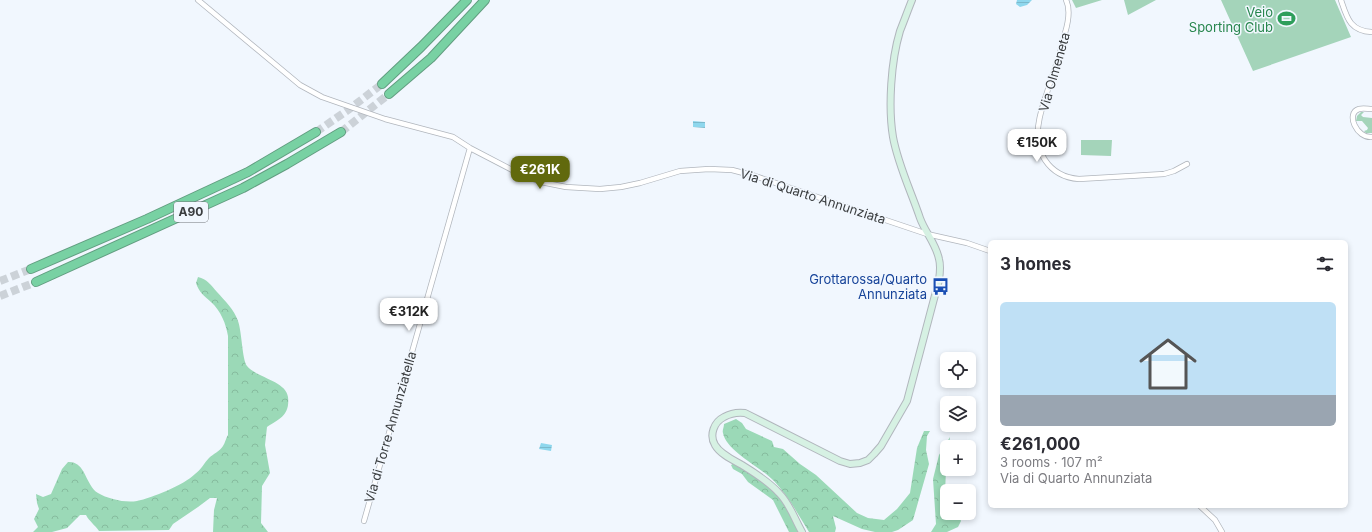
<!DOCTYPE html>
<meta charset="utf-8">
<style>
body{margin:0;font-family:Inter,sans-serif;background:#f2f2f3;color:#2b2b33;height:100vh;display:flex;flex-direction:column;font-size:15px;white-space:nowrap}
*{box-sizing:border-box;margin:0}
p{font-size:13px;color:#7c7c81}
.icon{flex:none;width:22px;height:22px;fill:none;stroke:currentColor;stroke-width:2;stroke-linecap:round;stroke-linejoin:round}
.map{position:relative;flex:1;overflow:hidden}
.details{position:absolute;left:988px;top:240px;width:360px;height:268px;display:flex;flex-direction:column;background:#fff;border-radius:6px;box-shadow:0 2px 6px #0003}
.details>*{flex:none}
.buttons{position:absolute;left:940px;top:352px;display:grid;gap:8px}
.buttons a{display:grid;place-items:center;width:36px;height:36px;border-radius:6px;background:#fff;box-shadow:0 2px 6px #0003;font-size:20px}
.price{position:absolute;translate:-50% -34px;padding:0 9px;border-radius:8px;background:#fff;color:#222;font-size:13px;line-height:26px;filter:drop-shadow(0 1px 2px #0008)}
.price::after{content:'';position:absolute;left:50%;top:24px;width:12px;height:9px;margin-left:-6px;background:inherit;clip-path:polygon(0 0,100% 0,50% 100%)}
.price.on{background:#61690d;color:#fff}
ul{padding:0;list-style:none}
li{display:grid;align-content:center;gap:8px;height:212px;padding:0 12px}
li span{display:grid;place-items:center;height:124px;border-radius:6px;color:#555}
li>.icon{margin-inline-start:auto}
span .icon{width:72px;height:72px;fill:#fffc;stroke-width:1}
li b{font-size:17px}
h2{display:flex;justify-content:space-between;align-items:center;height:48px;padding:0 12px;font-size:17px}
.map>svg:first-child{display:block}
.green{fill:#a4d4ba}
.forest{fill:url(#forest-crowns)}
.water{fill:url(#water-rules)}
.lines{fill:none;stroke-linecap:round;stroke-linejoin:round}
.highway-tunnel{stroke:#ccd2d8;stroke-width:8;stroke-dasharray:8 4;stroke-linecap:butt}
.street-casing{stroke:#b1b6bd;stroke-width:6}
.secondary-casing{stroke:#b1b6bd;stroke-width:8}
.highway-casing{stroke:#629d80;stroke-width:10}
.street{stroke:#fff;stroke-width:4.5}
.secondary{stroke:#d6f1e3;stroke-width:6}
.highway{stroke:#78d1a3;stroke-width:8}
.labels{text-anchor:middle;stroke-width:3;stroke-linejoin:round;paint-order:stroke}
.shield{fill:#f1f7fe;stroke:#717578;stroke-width:1}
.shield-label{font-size:12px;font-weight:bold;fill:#3a3d3f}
.leisure-label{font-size:13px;fill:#27864d;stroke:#f1f7fe;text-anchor:end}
.street-label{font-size:13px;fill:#3a3d3f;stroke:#f1f7fe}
.transit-label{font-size:13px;fill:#164399;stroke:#f1f7fe;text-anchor:end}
</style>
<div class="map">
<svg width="1372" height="532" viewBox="0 0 1372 532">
<defs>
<pattern id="forest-crowns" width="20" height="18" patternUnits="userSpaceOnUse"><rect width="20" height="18" fill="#9bd9b7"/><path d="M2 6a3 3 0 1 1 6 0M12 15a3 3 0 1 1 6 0" fill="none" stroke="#86bb9e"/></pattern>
<pattern id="water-rules" width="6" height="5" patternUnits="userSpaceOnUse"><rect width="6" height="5" fill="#8ed7ed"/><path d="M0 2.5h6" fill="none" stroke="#7bb9cc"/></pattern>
</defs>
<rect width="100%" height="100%" fill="#f1f7fe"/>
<path class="green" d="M 1072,0 L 1102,0 L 1076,8 Z
M 1124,0 L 1156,0 L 1128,15 Z
M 1221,0 L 1335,0 L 1351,37 L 1253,71 Z
M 1361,112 L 1364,112 L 1361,115 L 1363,117 L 1372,118 L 1372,133 L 1366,133 L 1364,131 L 1367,130 L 1368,128 L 1362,121 L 1356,121 L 1357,116 Z
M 1081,140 L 1112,140 L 1111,156 L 1081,155 Z"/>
<path class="forest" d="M 198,277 C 207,279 211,285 217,292 C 225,301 234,309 238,321 C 242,332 242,359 247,366 C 257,378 286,381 288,397 C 290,415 280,419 267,427 L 265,445 L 270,473 L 262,486 L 261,523 L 268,532 L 213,532 L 214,510 L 217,498 L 210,498 L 198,507 L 173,524 L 169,530 L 99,531 C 95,525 89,521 86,515 L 80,515 L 67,528 L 52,532 L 33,532 L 38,527 L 34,519 L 39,509 L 37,503 L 36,494 L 43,497 L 51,494 L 62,469 L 68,462 C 86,461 85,485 98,493 C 108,499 125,503 137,501 C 152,498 184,485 195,474 C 201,470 204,463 209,458 C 213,454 220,451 223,446 C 225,443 226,438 228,435 L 228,336 C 226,324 221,311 211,302 C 204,296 199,292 196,283 Z
M 736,419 L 742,423 L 746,429 L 772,441 L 774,447 L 783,449 L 800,464 L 816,475 L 857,513 L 868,518 L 884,520 L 897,509 L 910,493 L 917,448 L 924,431 L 930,431 L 927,436 L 926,450 L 929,464 L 913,520 L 898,530 L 892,532 L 875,532 L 862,529 L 833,516 L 836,528 L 835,532 L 809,532 C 798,514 788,496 774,481 C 762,468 726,451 723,433 C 722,431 724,427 724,424 Z
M 950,437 L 949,447 L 947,447 L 945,493 L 947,495 L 947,513 L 958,513 L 961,521 L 958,527 L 947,532 L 931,532 L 936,524 L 933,479 L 939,455 Z
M 733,464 C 747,471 763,479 775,491 C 787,502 794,518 802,532 L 789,532 L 773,500 L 748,482 L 742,474 L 733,469 L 731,465 Z"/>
<path class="water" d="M 1017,0 L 1032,0 L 1027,5 L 1020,7 L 1016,4 Z
M 693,121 L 705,122 L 705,128 L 693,127 Z
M 541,443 L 552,445 L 551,451 L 539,449 Z"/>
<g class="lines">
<path class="highway-tunnel" d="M 316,132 L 348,110 L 382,84
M 341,132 L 389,94
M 0,281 L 31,269
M 0,296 L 36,282"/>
<defs>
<path id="street" d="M 198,0 L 300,85 L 322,97 L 385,119 L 453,137 L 470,148 L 518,173 L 541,182 L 566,187 L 600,189 L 621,187 L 640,183 L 680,171 L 709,169 L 732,170 L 755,176 L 927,234 L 967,243 L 990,251
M 1066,0 C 1071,10 1068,23 1065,33 C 1061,51 1055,69 1049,86 C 1044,103 1036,122 1038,140 C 1039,148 1041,154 1045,160 C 1053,172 1065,178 1079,179 L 1164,174 L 1174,171 L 1187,164
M 1341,0 C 1347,18 1350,31 1372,32
M 1372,109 C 1368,109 1363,108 1359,109 C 1345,113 1357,139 1372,137
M 1200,506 L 1215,520 L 1222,532
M 364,521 L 470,148"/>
<path id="secondary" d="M 802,532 C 794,518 790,504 779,493 C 769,482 755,473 742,465 C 733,460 720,454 715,445 C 709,435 714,422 724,417 C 731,413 737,412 745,413 L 840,461 L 850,464 L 860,463 L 868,460 L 874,454 L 881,446 L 907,401 L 939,280 C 940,273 941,266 939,259 C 936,244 925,232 920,218 C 911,191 898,165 893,137 C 888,107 891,61 900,31 C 904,21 908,10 912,0"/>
<path id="highway" d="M 382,84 L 421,47 L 467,0
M 389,94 L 431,58 L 485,0
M 31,269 L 147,219 L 248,172 L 316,132
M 36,282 L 243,188 L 287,164 L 341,132"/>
</defs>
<use href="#street" class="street-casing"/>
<use href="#secondary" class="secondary-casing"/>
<use href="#highway" class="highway-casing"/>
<use href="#street" class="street"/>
<use href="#secondary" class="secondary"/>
<use href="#highway" class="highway"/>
</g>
<defs>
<symbol id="stadium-bare" viewBox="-9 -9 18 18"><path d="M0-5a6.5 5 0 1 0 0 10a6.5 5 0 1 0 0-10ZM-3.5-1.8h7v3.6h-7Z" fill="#2e9e5b" stroke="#f1f7fe" stroke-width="2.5" paint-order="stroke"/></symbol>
<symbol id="bus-bare" viewBox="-9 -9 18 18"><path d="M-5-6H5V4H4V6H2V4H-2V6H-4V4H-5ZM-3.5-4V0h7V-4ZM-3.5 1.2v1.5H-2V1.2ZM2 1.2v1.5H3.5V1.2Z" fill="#1a4fb4" stroke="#f1f7fe" stroke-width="2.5" paint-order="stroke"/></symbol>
</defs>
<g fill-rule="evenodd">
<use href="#stadium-bare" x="1274" y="6" width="25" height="25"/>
<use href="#bus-bare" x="928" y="274" width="25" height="25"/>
</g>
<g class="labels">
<rect class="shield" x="174" y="202" width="34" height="20" rx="3"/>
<g class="shield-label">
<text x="191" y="216">A90</text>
</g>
<g class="leisure-label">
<text x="1273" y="17">Veio<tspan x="1273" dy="15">Sporting Club</tspan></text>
</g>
<g class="street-label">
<text transform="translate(1054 72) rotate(-74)" y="5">Via Olmeneta</text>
<text transform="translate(813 196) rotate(18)" y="5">Via di Quarto Annunziata</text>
<text transform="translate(390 427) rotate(-74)" y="5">Via di Torre Annunziatella</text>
</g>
<g class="transit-label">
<text x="927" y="284">Grottarossa/Quarto<tspan x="927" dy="15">Annunziata</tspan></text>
</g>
</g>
</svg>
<div class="buttons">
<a><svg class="icon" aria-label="locate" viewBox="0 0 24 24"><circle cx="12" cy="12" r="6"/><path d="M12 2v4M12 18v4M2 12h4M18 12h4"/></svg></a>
<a><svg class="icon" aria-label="layers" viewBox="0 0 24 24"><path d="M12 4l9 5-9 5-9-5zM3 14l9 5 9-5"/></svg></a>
<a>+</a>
<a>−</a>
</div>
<b class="price" style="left:1037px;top:163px">€150K</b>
<b class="price on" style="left:540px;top:190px">€261K</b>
<b class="price" style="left:409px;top:332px">€312K</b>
<section class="details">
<h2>3 homes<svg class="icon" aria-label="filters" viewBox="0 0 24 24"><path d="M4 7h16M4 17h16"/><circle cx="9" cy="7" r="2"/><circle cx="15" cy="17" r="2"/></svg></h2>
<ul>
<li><span style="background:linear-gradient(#bfe0f5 75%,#9aa5b1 0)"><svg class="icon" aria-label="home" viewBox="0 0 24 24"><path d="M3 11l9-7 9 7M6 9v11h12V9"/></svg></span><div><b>€261,000</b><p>3 rooms · 107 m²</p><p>Via di Quarto Annunziata</p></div></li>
</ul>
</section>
</div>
